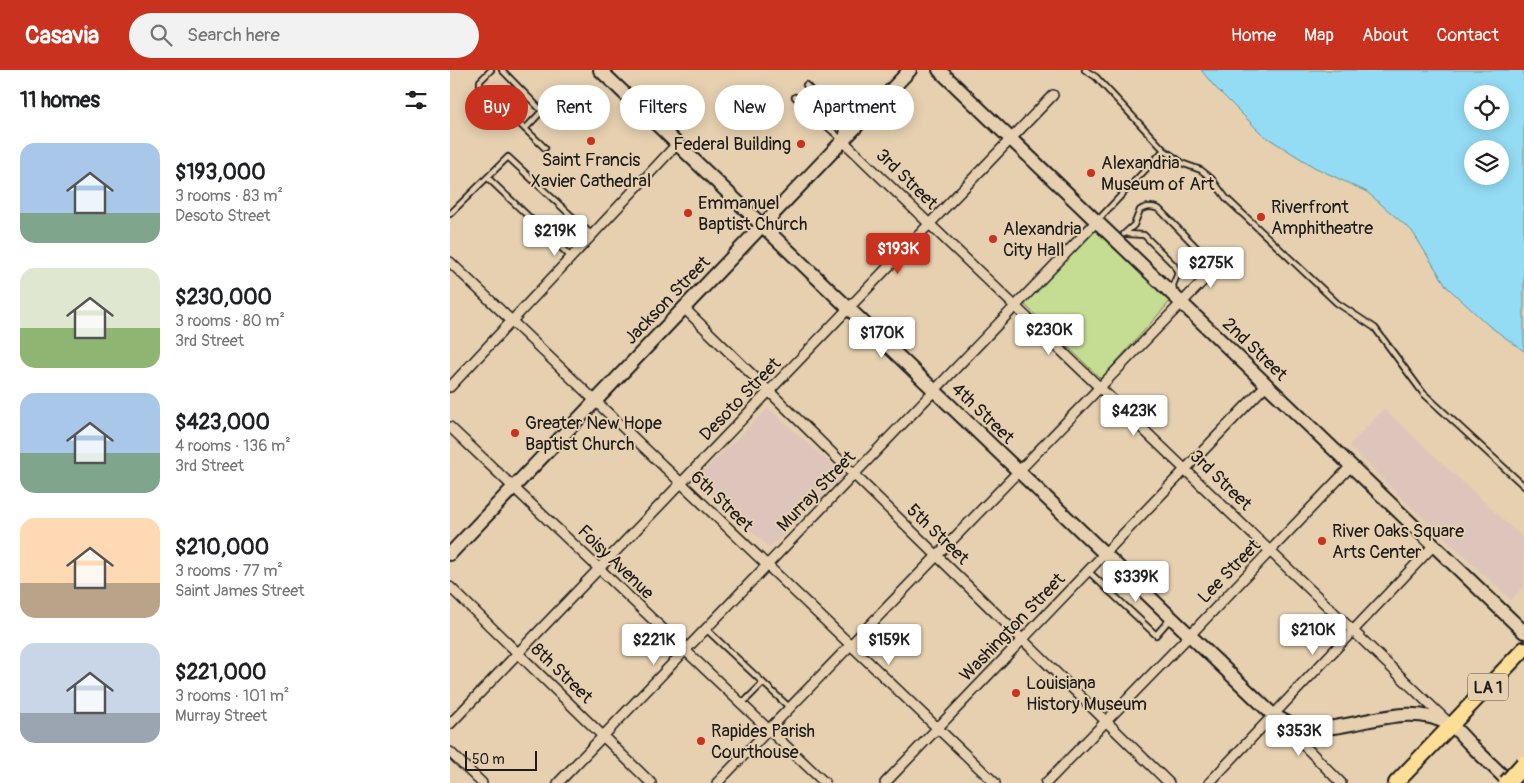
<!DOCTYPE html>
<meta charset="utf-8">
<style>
body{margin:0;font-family:Pangolin,sans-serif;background:#f2f2f2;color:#202124;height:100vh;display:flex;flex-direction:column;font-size:19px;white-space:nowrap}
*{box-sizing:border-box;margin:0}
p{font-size:16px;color:#757577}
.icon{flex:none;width:28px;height:28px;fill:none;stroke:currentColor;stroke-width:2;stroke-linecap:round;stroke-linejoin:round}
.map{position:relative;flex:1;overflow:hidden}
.sheet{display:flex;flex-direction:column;background:#fff;width:450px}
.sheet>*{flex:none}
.banner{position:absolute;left:15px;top:15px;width:475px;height:45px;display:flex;gap:10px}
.tools{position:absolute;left:1014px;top:15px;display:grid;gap:10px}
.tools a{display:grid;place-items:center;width:45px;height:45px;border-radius:50%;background:#fff;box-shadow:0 2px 12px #0003;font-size:25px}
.scale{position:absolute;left:15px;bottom:12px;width:72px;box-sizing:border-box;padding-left:5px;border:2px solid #1c1c1c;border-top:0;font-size:14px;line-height:18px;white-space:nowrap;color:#1c1c1c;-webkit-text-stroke:4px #e6d0b0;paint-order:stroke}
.price{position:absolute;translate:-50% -42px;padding:0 11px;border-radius:5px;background:#fff;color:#222;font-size:16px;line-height:32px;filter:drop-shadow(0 1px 2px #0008)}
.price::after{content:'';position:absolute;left:50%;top:30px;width:15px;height:11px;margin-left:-8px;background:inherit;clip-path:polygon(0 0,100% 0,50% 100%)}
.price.active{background:#c8321e;color:#fff}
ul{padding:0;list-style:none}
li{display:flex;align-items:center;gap:15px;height:125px;padding:0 20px}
li span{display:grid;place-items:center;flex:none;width:140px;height:100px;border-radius:15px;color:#555}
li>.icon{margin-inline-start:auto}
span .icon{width:60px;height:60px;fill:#fffc;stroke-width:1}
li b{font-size:21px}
h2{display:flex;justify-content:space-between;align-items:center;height:60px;padding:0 20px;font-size:21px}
.chip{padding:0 18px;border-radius:22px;background:#fff;box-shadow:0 2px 12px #0003;font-size:18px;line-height:45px}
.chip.active{background:#c8321e;color:#fff}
header{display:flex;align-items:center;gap:30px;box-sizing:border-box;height:70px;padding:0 25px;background:#c8321e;color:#fff}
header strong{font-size:24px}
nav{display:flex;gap:28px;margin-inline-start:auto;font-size:18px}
.search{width:350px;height:45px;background:#f2f2f2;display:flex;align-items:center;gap:12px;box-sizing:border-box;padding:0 18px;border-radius:28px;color:#757577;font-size:19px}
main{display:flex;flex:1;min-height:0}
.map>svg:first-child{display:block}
.built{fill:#ddc5bc}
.green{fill:#c5dd93;stroke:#707c58}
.water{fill:#93dcf4;stroke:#638f9e;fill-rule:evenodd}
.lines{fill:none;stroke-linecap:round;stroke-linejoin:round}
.lane-casing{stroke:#1c1c1c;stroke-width:8}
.street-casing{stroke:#1c1c1c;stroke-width:12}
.secondary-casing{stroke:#1c1c1c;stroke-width:16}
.primary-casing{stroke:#1c1c1c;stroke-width:18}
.lane{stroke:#e6d0b0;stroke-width:4.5}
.street{stroke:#e6d0b0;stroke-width:9}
.secondary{stroke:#e6d0b0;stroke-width:12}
.primary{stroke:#fdde96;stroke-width:14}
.highway-bridge-casing{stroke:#1c1c1c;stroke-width:20;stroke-linecap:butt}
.highway-bridge{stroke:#fdde96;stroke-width:16}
.poi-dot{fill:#c8321e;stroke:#e6d0b0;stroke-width:2}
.labels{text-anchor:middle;stroke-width:4;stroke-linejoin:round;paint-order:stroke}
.shield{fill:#e6d0b0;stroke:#595248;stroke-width:1}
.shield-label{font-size:16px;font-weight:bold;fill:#1c1c1c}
.poi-label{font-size:18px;fill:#1c1c1c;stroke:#e6d0b0;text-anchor:start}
.street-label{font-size:18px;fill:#1c1c1c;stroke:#e6d0b0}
</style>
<header>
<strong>Casavia</strong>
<div class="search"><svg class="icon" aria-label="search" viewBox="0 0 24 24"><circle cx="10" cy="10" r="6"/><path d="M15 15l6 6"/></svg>Search here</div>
<nav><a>Home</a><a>Map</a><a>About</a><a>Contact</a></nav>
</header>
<main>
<section class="sheet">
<h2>11 homes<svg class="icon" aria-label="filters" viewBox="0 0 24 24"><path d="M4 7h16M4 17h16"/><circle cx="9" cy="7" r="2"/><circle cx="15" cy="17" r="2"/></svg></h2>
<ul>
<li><span style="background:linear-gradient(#a9c7e8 70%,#7fa58c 0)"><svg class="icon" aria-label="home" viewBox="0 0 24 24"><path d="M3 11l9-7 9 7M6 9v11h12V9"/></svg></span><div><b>$193,000</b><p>3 rooms · 83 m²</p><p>Desoto Street</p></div></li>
<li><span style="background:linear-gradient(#dfe7d0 60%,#8fb573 0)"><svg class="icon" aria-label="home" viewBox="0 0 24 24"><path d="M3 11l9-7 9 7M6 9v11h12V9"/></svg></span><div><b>$230,000</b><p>3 rooms · 80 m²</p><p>3rd Street</p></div></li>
<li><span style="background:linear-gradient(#a9c7e8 60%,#7fa58c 0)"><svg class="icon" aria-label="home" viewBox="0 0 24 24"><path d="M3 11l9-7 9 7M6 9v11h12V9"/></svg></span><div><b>$423,000</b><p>4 rooms · 136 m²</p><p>3rd Street</p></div></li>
<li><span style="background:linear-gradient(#ffd9b3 65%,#b9a48a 0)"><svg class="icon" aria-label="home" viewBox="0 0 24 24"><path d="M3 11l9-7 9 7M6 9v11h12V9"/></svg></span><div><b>$210,000</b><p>3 rooms · 77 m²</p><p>Saint James Street</p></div></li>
<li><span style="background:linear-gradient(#c9d6e8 70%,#9aa5b1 0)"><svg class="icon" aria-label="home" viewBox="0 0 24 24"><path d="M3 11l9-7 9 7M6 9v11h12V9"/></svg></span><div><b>$221,000</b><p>3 rooms · 101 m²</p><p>Murray Street</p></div></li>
</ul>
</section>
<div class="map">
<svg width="1074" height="713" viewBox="0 0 1074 713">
<rect width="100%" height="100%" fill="#e6d0b0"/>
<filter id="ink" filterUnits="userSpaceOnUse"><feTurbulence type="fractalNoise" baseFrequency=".02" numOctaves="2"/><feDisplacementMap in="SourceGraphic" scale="10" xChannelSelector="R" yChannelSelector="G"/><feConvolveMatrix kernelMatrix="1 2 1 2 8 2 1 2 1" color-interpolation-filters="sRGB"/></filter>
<g filter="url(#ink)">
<path class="built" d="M 318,338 L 394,405 L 320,478 L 244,410 Z
M 934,339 L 1074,469 L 1074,516 L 1061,530 L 956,432 L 899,376 Z"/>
<path class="green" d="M 647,153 L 723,228 L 651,309 L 572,232 Z"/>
<path class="water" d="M 751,0 L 1074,0 L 1074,281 L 1038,255 L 997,217 L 962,161 L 917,122 L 864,97 L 813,65 L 764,16 ZM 1022,24 L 1050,24 L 1050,51 L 1022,51 ZM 1022,79 L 1050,79 L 1050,106 L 1022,106 Z"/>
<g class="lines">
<defs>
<path id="lane" d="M 41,0 L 30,11 L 30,16 L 95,78
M 52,0 L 92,41 L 75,59
M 635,0 L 646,7 L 714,80 L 734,94 L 751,100 L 762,109 L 776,128 L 887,233 L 925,258 L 973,323 L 1074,416
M 356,15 L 394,53 L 392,66
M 345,27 L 392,70
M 38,108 L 121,187
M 0,144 L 58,87 L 142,165
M 648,150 L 714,80
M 674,164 L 684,155 L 690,140 C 696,136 702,136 709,139 L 751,182 L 754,189 L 753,207
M 678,164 L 694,165 L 724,195 L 728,203 L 723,215 L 724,221
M 638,501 L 706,565 L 720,549
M 256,559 L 340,638
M 292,634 L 313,613"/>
<path id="street" d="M 392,70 L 998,652
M 0,192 L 545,713
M 234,238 L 719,713
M 0,317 L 227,74
M 0,357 L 375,713
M 0,517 L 201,713
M 831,652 L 891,713
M 0,654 L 603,25
M 0,682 L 32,713
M 108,713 L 647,151
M 267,713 L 774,189
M 435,713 L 816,315
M 596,713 L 740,565 L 901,396
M 759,713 L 984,475"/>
<path id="secondary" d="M 150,0 L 823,645 C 834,651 843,657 855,658 C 902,663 956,628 1000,655 C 1007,659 1013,667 1019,673 C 1033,687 1047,700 1060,713
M 489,0 L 1074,562
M 0,484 L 460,0"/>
<path id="primary" d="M 946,713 L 1074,579"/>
</defs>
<use href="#lane" class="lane-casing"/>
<use href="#street" class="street-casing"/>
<use href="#secondary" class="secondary-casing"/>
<use href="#primary" class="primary-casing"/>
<use href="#lane" class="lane"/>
<use href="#street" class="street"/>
<use href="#secondary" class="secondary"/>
<use href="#primary" class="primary"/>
<defs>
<path id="highway-bridge" d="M 1057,713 L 1074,694"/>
</defs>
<use href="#highway-bridge" class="highway-bridge-casing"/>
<use href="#highway-bridge" class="highway-bridge"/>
</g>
</g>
<g class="poi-dot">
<circle cx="141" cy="71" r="5"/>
<circle cx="351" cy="74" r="5"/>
<circle cx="641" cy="103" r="5"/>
<circle cx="238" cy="143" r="5"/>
<circle cx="811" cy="147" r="5"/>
<circle cx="543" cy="169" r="5"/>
<circle cx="65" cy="363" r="5"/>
<circle cx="872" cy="471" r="5"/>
<circle cx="566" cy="623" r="5"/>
<circle cx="251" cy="671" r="5"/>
</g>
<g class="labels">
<rect class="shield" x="1018" y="603.5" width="40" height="27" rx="4"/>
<g class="shield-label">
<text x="1038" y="623">LA 1</text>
</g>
<g class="poi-label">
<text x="341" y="80" text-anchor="end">Federal Building</text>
<text x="141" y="96" text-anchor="middle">Saint Francis<tspan x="141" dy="21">Xavier Cathedral</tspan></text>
<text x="651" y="99">Alexandria<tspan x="651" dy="21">Museum of Art</tspan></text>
<text x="248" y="139">Emmanuel<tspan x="248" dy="21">Baptist Church</tspan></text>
<text x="821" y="143">Riverfront<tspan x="821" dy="21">Amphitheatre</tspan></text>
<text x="553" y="165">Alexandria<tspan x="553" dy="21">City Hall</tspan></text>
<text x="75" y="359">Greater New Hope<tspan x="75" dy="21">Baptist Church</tspan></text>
<text x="882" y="467">River Oaks Square<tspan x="882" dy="21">Arts Center</tspan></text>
<text x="576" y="619">Louisiana<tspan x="576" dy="21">History Museum</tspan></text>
<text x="261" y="667">Rapides Parish<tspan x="261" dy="21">Courthouse</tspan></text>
</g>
<g class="street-label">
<text transform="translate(457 109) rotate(44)" y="6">3rd Street</text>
<text transform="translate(217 230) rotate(-46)" y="6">Jackson Street</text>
<text transform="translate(805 279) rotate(44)" y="6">2nd Street</text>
<text transform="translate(290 329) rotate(-46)" y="6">Desoto Street</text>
<text transform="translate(533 343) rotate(44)" y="6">4th Street</text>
<text transform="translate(771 410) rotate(44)" y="6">3rd Street</text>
<text transform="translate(366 421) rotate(-46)" y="6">Murray Street</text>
<text transform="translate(272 431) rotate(44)" y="6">6th Street</text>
<text transform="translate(488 464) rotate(44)" y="6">5th Street</text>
<text transform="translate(166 492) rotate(44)" y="6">Foisy Avenue</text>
<text transform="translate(779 501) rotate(-46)" y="6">Lee Street</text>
<text transform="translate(562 557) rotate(-46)" y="6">Washington Street</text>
<text transform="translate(112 603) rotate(44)" y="6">8th Street</text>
</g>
</g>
</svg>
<div class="tools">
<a><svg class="icon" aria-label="locate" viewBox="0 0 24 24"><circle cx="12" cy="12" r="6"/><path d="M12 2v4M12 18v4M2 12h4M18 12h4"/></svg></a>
<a><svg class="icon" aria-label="layers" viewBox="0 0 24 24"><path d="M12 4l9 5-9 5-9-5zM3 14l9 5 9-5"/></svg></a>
</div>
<div class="scale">50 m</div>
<b class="price" style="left:105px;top:187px">$219K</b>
<b class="price active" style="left:448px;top:205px">$193K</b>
<b class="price" style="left:761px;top:219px">$275K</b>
<b class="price" style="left:599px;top:286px">$230K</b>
<b class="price" style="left:432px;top:289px">$170K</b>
<b class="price" style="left:684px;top:367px">$423K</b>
<b class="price" style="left:686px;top:533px">$339K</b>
<b class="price" style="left:863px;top:586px">$210K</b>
<b class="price" style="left:204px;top:596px">$221K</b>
<b class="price" style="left:439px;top:596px">$159K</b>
<b class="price" style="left:849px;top:687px">$353K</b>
<div class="banner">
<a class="chip active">Buy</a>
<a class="chip">Rent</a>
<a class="chip">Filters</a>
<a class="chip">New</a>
<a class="chip">Apartment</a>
</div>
</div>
</main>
